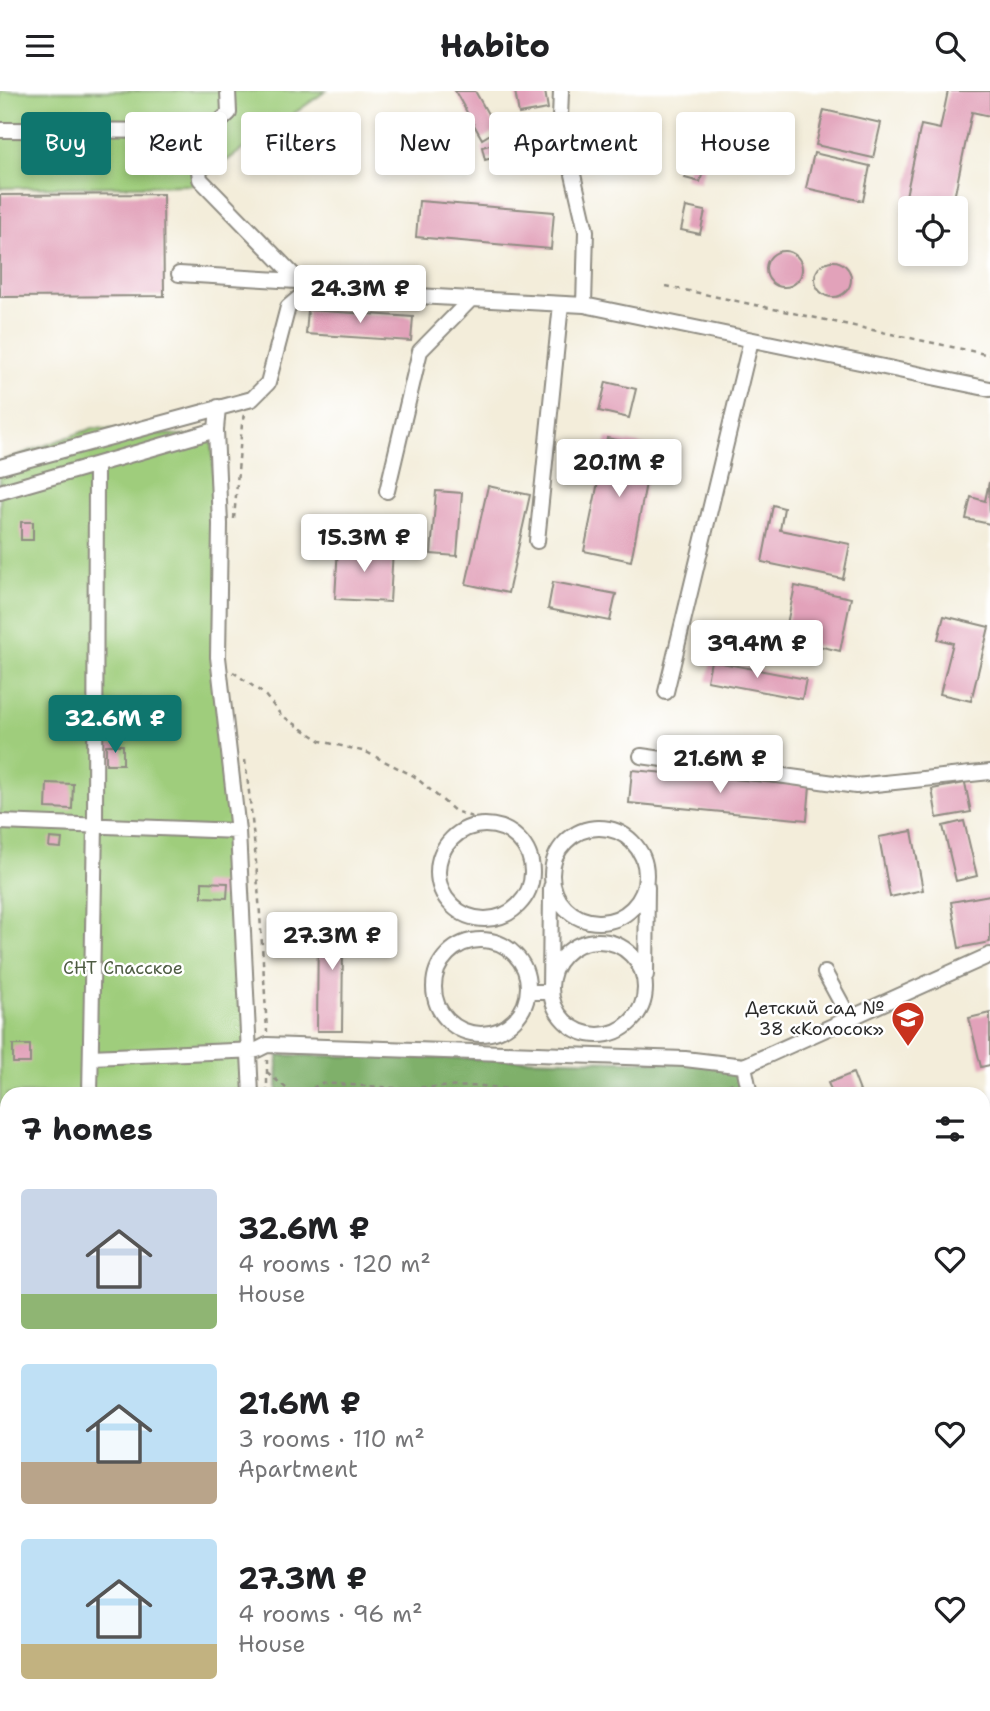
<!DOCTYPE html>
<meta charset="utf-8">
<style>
body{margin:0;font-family:"Shantell Sans",sans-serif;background:#f2f2f2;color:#202124;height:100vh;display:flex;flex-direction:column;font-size:26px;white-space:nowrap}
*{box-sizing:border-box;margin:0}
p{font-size:23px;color:#757577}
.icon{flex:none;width:38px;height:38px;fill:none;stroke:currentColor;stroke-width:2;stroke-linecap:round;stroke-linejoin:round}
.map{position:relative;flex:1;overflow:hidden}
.sheet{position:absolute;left:0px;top:996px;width:990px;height:625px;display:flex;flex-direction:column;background:#fff;border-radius:21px 21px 0 0;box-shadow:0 4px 10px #0003}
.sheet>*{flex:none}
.guide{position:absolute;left:21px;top:21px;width:948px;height:63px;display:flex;gap:14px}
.tools{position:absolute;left:898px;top:105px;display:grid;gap:14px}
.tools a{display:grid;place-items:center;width:70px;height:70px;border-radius:7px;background:#fff;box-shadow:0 4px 10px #0003;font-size:35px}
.price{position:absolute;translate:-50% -60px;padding:0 16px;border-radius:7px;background:#fff;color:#222;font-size:23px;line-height:46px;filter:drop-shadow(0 2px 4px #0008)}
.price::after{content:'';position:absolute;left:50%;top:42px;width:21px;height:16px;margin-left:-10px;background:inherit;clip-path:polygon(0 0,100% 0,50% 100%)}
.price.active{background:#0f766e;color:#fff}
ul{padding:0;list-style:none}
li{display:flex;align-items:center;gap:21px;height:175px;padding:0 21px}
li span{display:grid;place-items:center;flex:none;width:196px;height:140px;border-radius:7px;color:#555}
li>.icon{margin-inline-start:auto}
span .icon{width:84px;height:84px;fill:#fffc;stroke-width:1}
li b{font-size:30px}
h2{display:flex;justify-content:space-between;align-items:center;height:84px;padding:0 21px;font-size:30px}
.tag{padding:0 24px;border-radius:7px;background:#fff;box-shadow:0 4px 10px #0003;font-size:24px;line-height:63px}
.tag.active{background:#0f766e;color:#fff}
header{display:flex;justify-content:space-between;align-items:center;height:91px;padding:0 21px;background:#fff;font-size:32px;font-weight:700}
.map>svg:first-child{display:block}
.green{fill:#9fcd7b;stroke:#657c53;stroke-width:2}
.forest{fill:#7fb06b;stroke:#556e4b;stroke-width:2}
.building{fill:#e2a2ba}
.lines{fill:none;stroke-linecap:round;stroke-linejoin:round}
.minor-casing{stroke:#8f8c82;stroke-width:18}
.path{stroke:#8f8c82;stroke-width:2.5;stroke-dasharray:5 5;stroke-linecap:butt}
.minor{stroke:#fff;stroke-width:14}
.labels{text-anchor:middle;stroke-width:5;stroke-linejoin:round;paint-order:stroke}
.park-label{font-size:18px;fill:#4e5c43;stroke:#fff}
.poi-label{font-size:18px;fill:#2b2b2b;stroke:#fff;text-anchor:end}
</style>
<header><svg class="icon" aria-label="menu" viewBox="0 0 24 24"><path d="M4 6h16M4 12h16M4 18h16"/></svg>Habito<svg class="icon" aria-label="search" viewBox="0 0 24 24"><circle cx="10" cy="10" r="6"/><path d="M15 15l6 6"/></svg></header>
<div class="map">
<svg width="990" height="1620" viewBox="0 0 990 1620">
<rect width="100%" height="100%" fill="#fff"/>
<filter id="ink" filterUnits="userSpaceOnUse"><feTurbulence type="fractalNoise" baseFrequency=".0143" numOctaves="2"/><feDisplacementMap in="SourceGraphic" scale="14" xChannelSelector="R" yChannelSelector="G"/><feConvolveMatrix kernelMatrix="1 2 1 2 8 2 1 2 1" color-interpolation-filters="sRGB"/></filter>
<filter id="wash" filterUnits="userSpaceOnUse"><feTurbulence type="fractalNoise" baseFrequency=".00686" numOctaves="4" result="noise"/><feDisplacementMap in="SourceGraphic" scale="28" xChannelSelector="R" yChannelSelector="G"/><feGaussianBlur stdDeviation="1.57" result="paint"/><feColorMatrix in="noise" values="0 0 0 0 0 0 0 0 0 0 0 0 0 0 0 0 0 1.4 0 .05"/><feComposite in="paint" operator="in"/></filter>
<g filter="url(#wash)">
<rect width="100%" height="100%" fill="#f3edda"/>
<path class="green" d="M 0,0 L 326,0 L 192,94 L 0,97 Z
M 93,337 L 212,347 L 227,677 L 256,1003 L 7,1003 L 7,1388 L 0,1389 L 0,371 Z
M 279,1614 L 442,1614 L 468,1620 L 279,1620 Z"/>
<path class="forest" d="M 278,964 L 740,972 L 745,998 L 730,1003 L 277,1003 Z
M 65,1614 L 251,1614 L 251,1620 L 62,1620 Z"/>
<g id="blocks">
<path class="building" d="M 455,0 L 475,0 L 497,39 L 482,48 Z
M 515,0 L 545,0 L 548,18 L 519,23 Z
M 948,0 L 990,0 L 990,25 L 972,21 L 952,117 L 910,117 L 910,126 L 902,124 L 921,34 L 940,38 Z
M 824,19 L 881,32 L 873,67 L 816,54 Z
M 702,29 L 717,33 L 700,91 L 685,87 Z
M 535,42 L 538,55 L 485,69 L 482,56 Z
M 814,62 L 870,75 L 863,110 L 806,97 Z
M 163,103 L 164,205 L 0,206 L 0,104 Z
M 419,110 L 554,121 L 551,158 L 416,146 Z
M 686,116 L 705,120 L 700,143 L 681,139 Z
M766 178a18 18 0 1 1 36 0a18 18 0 1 1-36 0Z
M815 188a18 18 0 1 1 36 0a18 18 0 1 1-36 0Z
M 308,219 L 413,226 L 411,250 L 306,243 Z
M 606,291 L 636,298 L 629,327 L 599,320 Z
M 607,347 L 653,356 L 631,470 L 584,460 Z
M 989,391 L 990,433 L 966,428 L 971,406 L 985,410 Z
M 488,395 L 530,404 L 508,502 L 466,493 Z
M 436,400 L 462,402 L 457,465 L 431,463 Z
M 773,414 L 784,417 L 780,439 L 850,453 L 843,488 L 762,471 Z
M 21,431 L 33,431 L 33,449 L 21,449 Z
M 338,455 L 393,458 L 390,511 L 335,508 Z
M 553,491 L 616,503 L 610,530 L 548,518 Z
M 795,495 L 851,507 L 840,560 L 784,547 Z
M 944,525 L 989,536 L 971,610 L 940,603 L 953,552 L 938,548 Z
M 711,570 L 806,588 L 802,608 L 707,590 Z
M 106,654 L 123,654 L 123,673 L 106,673 Z
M 632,679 L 810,695 L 807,729 L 629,712 Z
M 47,692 L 73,693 L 72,718 L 46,717 Z
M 965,692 L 971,721 L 937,727 L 932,698 Z
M 964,730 L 977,785 L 956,790 L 943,735 Z
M 912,740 L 923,799 L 890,806 L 879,746 Z
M 50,747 L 62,748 L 61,757 L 49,756 Z
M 202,791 L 228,792 L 227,807 L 202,806 Z
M 990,804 L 990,851 L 959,857 L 951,811 Z
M 318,832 L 359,833 L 359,855 L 343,855 L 342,940 L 317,940 Z
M 990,922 L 990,974 L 981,976 L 969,927 Z
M 13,954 L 30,954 L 30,972 L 13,972 Z
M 853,982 L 861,1003 L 833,1003 L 828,992 Z
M 984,1332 L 986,1332 L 990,1346 L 990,1350 L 984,1352 Z
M 648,1614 L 675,1614 L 675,1620 L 648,1620 Z
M 754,1614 L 778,1614 L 777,1620 L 753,1620 Z"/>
</g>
</g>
<g filter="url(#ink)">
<use href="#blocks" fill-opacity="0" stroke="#8f8c82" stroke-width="2"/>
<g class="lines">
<defs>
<path id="minor" d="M 561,0 L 560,27 L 586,140 L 584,214
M 0,39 L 210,40 L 229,22 L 228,0
M 194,40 L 200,88 L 308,199 L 584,214 L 990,298
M 179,183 L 297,190
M 218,316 L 216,339 L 220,433 L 218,566 L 238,740 L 251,1003
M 0,376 L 252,308 L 268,292 L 288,216 L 308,199
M 387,400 L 420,260 L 471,208
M 0,401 L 216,339
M 537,450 L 561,213
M 666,601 L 751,249
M 641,665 L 856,695 L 990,681
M 0,731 L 238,740
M438 781a47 47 0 1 1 94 0a47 47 0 1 1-94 0Z
M552 784a47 47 0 1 1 94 0a47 47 0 1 1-94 0Z
M434 896a47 47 0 1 1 94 0a47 47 0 1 1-94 0Z
M551 897a47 47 0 1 1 94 0a47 47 0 1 1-94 0Z
M 825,882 L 850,928
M 646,884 L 647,796
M 528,901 L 550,901 L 551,796
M 91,966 L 257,959 L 267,954 L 685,968 L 744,975 L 990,864
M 744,975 L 749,999
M 90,1003 L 95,733 L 96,374
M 0,1039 L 7,1039
M 984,1285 L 990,1283
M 0,1350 L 7,1350
M 266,1620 L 267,1614
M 554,1620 L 557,1614"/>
</defs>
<use href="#minor" class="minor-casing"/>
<path class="path" d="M 666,195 L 990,264
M 234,428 L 242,333 L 245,324
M 233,581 L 264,603 L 281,624 L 321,650 L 366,661 L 414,685 L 455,720 L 506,738
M 245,669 C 257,759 262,850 267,941
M 267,981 L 293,1003
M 267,1003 L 267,969
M 304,1003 L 321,992 L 395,997 L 482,995 L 551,1003
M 639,1003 L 716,999 L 735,991
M 379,1614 L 380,1620"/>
<use href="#minor" class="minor"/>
</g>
</g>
<defs>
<symbol id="school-pin" viewBox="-11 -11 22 30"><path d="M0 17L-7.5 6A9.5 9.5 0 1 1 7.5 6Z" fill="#c8321e" stroke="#fff"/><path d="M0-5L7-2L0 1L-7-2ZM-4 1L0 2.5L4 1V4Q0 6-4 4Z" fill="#fff"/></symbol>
</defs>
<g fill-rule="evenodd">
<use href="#school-pin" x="889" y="908" width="38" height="52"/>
</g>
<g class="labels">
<g class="park-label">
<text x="123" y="883">СНТ Спасское</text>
</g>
<g class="poi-label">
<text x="884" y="923">Детский сад №<tspan x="884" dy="21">38 «Колосок»</tspan></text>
</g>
</g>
</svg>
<div class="tools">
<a><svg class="icon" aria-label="locate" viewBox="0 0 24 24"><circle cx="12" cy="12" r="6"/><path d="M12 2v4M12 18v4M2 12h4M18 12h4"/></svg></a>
</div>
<b class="price" style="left:360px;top:234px">24.3M ₽</b>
<b class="price" style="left:619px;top:408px">20.1M ₽</b>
<b class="price" style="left:364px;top:483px">15.3M ₽</b>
<b class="price" style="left:757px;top:589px">39.4M ₽</b>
<b class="price active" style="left:115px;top:664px">32.6M ₽</b>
<b class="price" style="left:720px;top:704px">21.6M ₽</b>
<b class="price" style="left:332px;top:881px">27.3M ₽</b>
<div class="guide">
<a class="tag active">Buy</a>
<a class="tag">Rent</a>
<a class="tag">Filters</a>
<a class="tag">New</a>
<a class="tag">Apartment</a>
<a class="tag">House</a>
</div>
<section class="sheet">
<h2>7 homes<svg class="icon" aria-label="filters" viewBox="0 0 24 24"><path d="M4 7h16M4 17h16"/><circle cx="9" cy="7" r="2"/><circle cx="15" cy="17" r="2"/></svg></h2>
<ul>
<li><span style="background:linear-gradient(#c9d6e8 75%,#8fb573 0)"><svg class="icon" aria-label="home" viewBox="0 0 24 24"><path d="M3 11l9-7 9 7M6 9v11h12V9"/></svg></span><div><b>32.6M ₽</b><p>4 rooms · 120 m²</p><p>House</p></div><svg class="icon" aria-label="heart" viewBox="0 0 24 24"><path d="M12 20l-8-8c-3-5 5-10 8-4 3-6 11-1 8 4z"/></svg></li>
<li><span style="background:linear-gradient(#bfe0f5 70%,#b9a48a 0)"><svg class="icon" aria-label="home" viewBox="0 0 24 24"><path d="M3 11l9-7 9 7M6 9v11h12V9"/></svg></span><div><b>21.6M ₽</b><p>3 rooms · 110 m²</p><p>Apartment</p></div><svg class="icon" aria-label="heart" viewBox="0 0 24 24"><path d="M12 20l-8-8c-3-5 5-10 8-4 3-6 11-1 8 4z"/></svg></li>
<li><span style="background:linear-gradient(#bfe0f5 75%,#c2b280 0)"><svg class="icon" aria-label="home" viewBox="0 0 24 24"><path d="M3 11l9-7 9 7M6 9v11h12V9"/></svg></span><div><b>27.3M ₽</b><p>4 rooms · 96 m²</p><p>House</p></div><svg class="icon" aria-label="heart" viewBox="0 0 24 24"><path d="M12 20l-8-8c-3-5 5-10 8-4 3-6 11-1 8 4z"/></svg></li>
</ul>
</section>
</div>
